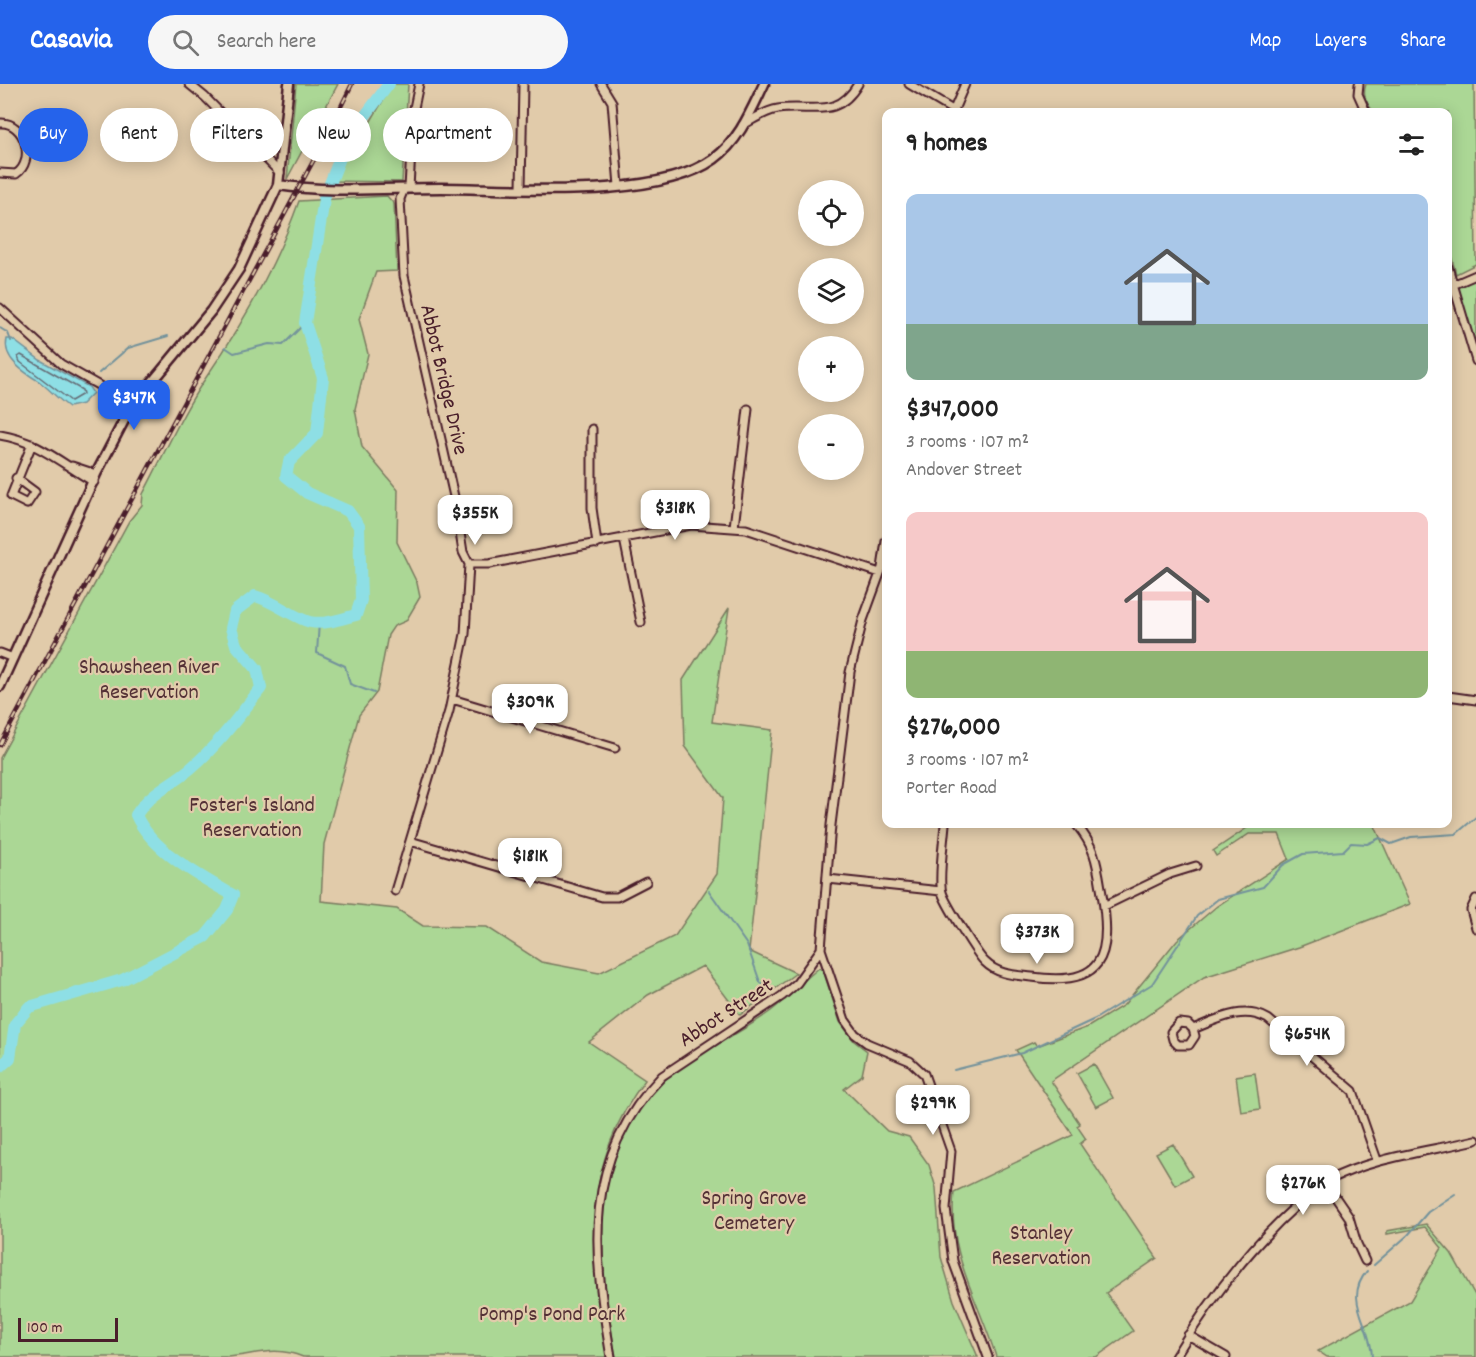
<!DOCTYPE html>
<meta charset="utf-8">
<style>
body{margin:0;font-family:Dekko,sans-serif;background:#f6f6f6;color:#222;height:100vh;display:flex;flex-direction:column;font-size:22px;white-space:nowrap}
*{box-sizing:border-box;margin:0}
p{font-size:20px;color:#767676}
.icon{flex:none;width:33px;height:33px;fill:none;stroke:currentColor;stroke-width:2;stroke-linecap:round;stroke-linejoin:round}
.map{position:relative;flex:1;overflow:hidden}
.panel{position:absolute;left:882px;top:24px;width:570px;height:720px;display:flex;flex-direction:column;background:#fff;border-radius:12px;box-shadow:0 3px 15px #0003}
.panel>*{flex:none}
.guide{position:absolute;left:18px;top:24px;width:570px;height:54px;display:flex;gap:12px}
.tools{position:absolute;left:798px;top:96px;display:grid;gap:12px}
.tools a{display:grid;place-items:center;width:66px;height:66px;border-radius:50%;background:#fff;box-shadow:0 3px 15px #0003;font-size:30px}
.scale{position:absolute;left:18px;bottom:15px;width:100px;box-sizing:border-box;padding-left:6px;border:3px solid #4a1f2b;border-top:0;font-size:16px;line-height:21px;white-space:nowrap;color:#4a1f2b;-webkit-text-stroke:4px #e1cbaa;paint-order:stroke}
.price{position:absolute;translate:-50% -51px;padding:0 14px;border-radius:12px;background:#fff;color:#222;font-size:20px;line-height:39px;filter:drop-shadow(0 2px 3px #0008)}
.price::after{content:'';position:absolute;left:50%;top:36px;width:18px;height:14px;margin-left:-9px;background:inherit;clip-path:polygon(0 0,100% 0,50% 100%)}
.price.selected{background:#2563eb;color:#fff}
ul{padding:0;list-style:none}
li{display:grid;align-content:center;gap:12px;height:318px;padding:0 24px}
li span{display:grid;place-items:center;height:186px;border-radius:12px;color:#555}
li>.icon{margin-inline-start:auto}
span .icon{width:108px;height:108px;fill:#fffc;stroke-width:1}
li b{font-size:26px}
h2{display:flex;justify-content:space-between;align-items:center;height:72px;padding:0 24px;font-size:26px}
.pill{padding:0 21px;border-radius:27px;background:#fff;box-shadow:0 3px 15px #0003;font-size:21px;line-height:54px}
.pill.selected{background:#2563eb;color:#fff}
header{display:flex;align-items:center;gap:36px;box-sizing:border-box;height:84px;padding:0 30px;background:#2563eb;color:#fff}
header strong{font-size:28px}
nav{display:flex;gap:33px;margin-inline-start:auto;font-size:21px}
.search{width:420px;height:54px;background:#f6f6f6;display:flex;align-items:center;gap:15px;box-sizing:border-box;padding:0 21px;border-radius:33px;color:#767676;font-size:22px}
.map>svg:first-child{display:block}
.green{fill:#abd795;stroke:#7a7b60;stroke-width:1.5}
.water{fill:#8edfe5;stroke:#73929b;stroke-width:1.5}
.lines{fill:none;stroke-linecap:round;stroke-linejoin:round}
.shore{stroke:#656c75;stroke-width:1.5}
.stream{stroke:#73929b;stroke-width:2}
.river{stroke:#8edfe5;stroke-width:12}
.minor-casing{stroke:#4a1f2b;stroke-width:11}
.major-casing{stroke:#4a1f2b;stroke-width:13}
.minor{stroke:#e1cbaa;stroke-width:7}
.major{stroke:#e1cbaa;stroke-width:8}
.rail-casing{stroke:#4a1f2b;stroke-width:4.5}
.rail{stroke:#e1cbaa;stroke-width:2;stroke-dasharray:7;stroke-linecap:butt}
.labels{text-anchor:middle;stroke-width:4.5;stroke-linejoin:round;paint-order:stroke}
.street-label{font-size:22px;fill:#4a1f2b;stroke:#e1cbaa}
.park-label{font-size:22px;fill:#543136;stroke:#e1cbaa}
</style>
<header>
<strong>Casavia</strong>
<div class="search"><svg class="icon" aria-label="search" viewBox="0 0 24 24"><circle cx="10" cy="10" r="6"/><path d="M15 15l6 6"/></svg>Search here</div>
<nav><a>Map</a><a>Layers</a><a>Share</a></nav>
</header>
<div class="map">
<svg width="1476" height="1273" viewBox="0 0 1476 1273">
<rect width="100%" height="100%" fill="#e1cbaa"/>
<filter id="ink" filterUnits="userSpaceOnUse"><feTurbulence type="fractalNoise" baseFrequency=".0167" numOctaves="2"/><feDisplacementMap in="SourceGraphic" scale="12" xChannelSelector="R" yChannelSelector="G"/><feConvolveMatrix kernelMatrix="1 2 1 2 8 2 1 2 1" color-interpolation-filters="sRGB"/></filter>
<g filter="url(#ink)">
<path class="green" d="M 296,0 L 338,0 L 287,95 Z
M 393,0 L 408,0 L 402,98 L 326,97 L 366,45 Z
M 1366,0 L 1474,0 L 1476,180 L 1456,190 L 1448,160 L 1448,28 L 1374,28 C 1366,19 1362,12 1366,0 Z
M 387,112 L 394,120 L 397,187 L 376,188 L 359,235 L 368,270 L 355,325 L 362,363 L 398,406 L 397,458 L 417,499 L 420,513 L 406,537 L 394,542 L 388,551 L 377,608 L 359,631 L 324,760 L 321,817 L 397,825 L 423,842 L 487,843 L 541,878 L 599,889 L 675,852 L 717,790 L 723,714 L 685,662 L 683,596 L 729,524 L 712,638 L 772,646 L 749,867 L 796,889 L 740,931 L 703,882 L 648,911 L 589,958 L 645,996 C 579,1083 590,1172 607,1273 L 303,1273 C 274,1261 256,1271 226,1273 C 151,1273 75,1273 0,1273 L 0,674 L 129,437 L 142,421 L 143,410 C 164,371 182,328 207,292 C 244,238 277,179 299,117 Z
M 1476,191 L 1476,276 L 1453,201 Z
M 1253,740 L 1374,740 L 1410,820 L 1299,863 L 1204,893 L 1051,997 L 1080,1040 L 1077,1042 L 1086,1055 L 1080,1060 L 1157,1174 L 1106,1209 L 1133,1247 L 1096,1273 L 996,1273 C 979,1217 947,1170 954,1108 L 1073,1051 L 1016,966 L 1034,958 L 1037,962 L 1088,943 L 1124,921 L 1177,856 L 1217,822 L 1289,775 L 1279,750 L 1249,750 L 1216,772 L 1213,767 Z
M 819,884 L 823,886 L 840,938 L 854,957 L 867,967 L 862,991 L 844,1005 L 887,1047 L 909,1053 L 929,1081 L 936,1104 L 941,1173 L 954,1217 L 978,1273 L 616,1273 C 599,1178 584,1071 664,997 C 695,969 737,952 771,927 C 788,914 802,897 819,884 Z
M 1094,980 L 1113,1014 L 1096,1023 L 1077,989 Z
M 1255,989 L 1260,1025 L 1241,1028 L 1236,992 Z
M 1173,1060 L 1192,1092 L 1175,1101 L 1156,1069 Z
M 1426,1140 L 1451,1169 L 1476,1213 L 1476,1273 L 1327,1273 L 1318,1267 L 1410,1217 L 1442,1164 L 1425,1143 L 1387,1150 L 1387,1147 Z"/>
<path class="water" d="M 7,255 L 12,255 L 40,276 L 89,303 L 93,309 L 82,320 L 69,323 C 59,316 48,304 40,298 C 25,289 2,275 7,255 Z"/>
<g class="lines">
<path class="shore" d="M 21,271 L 82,306 L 83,310 L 71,317 L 20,278 L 18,273 Z"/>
<path class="stream" d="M 0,244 L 8,249 L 11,257
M 225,263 L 234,269 L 269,260 L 283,261 L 305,239
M 99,289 L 128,264 L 168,252
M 319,538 L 317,569 L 345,582 L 350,600 L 374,609
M 709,807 L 747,861 L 760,898 L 771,907
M 954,986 L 1022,969 L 1095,935 L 1152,900 L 1197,832 L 1218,815 L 1263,803 L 1283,781 L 1303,770 L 1343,767 L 1351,759 L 1367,760 L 1380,754 L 1391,760 L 1411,753 L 1456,750 L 1476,733
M 1374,1181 L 1408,1151 L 1428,1128 L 1455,1110
M 1367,1187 C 1342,1216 1372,1241 1372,1273"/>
<path class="river" d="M 0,983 L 10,974 L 15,940 L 29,923 L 122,896 L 205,853 L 227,826 L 233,811 C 201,793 151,766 136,731 C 151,707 170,702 191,684 C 218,661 240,631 261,604 L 257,585 L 236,561 L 231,544 L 235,527 L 255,512 C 274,517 296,535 310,538 C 325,541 341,535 356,531 L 361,516 L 359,442 L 348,427 L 307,409 L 286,392 L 289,378 L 317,349 L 323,294 L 305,239 L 324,115 L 347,56 L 389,0"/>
<defs>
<path id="minor" d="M 189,0 L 205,13 L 280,89
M 601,0 L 612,18 L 619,102
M 909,0 L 956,28
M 1359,0 L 1358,10 L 1366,28
M 953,28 L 965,0
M 0,39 C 25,37 36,77 16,90 L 0,89
M 743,41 C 754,35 765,27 778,25 C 812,20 837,36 858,0
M 409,104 L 413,29 L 419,0
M 521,104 L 523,0
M 1448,183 L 1476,277
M 1448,203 L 1476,191
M 0,224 L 61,280 L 133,321
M 592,345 L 592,424 L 597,460
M 0,351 C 38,357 62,380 94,398
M 72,382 L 96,390
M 16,394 L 35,408 L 27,420 L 11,412 L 32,360
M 734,443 L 748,325
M 624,455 L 641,538
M 469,480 L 489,480 L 691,441 L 746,445 L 880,489
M 0,569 L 13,574
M 1448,612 L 1476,616
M 452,615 L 615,664
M 945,740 C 944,754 938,796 942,808 C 944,817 978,872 985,878 C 998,891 1015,891 1032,893 C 1102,903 1113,874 1102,810 C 1097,780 1096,764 1076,740
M 410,757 L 602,813 L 617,813 L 646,798
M 828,795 L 941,807
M 395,807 L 449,627 L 465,550 L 469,480 L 463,468 L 455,417 L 404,192 L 400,115 L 404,105
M 1476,815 L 1471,826 L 1476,844
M 1104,822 L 1170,790 L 1196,782
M 821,865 L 845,936 L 855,950 L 867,959 L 910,977 L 924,990 L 951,1067 L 946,1125 L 953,1177 L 988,1273
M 1193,945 L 1195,952 L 1189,961 L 1178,961 L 1173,956 L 1171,948 L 1179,939 L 1188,940 L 1193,945 C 1218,935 1243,921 1268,935 L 1353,1007 L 1377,1076
M 1325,1098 L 1349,1133 L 1357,1160 L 1365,1177
M 1188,1251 L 1226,1273
M 611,1273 C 593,1167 581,1076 662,992 L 782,912 L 797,899 L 821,865 L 831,741 L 850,588 L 863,536 L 882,484 L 886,457
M 1175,1273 C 1208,1218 1250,1163 1298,1120 C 1307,1112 1316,1103 1327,1097 C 1373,1073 1426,1068 1476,1056"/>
<path id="major" d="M 278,101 C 332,109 387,104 441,104 C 513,104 656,117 714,75 C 739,57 751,27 764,0
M 0,602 L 96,390 L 130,325 L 211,227 L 239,185 L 278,101 L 289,0"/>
</defs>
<use href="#minor" class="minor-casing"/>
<use href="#major" class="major-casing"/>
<use href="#minor" class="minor"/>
<use href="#major" class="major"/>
<defs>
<path id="rail" d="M 0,661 L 325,55 L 352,0"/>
</defs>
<use href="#rail" class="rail-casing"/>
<use href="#rail" class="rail"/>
</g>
</g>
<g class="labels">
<g class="street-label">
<text transform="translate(446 295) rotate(77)" y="8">Abbot Bridge Drive</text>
<text transform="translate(725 927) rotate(-33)" y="8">Abbot Street</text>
</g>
<g class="park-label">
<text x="149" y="589">Shawsheen River<tspan x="149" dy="25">Reservation</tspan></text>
<text x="252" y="727">Foster's Island<tspan x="252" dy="25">Reservation</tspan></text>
<text x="754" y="1120">Spring Grove<tspan x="754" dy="25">Cemetery</tspan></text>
<text x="1041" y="1155">Stanley<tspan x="1041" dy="25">Reservation</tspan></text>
<text x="552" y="1236">Pomp's Pond Park</text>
</g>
</g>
</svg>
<div class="tools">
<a><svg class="icon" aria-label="locate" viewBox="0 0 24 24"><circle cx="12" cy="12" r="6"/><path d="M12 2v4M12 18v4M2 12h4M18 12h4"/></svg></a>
<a><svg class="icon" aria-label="layers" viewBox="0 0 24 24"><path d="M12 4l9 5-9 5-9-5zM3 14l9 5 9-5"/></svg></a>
<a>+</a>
<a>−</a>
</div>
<div class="scale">100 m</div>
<b class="price selected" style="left:134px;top:347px">$347K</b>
<b class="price" style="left:675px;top:457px">$318K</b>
<b class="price" style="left:475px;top:462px">$355K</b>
<b class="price" style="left:530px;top:651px">$309K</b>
<b class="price" style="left:530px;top:805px">$181K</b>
<b class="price" style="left:1037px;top:881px">$373K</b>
<b class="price" style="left:1307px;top:983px">$654K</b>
<b class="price" style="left:933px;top:1052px">$299K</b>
<b class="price" style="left:1303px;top:1132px">$276K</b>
<div class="guide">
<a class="pill selected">Buy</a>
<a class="pill">Rent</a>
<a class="pill">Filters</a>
<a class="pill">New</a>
<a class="pill">Apartment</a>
</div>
<section class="panel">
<h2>9 homes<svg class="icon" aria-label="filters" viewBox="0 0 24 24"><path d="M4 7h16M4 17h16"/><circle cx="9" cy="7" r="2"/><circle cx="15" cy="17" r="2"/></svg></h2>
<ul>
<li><span style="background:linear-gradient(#a9c7e8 70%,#7fa58c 0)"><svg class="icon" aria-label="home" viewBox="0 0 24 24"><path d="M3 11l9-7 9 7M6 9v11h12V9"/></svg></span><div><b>$347,000</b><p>3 rooms · 107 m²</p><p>Andover Street</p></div></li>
<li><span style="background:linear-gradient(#f6c9c9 75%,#8fb573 0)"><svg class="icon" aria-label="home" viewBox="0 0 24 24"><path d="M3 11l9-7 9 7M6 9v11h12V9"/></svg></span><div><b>$276,000</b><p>3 rooms · 107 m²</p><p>Porter Road</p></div></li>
</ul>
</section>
</div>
